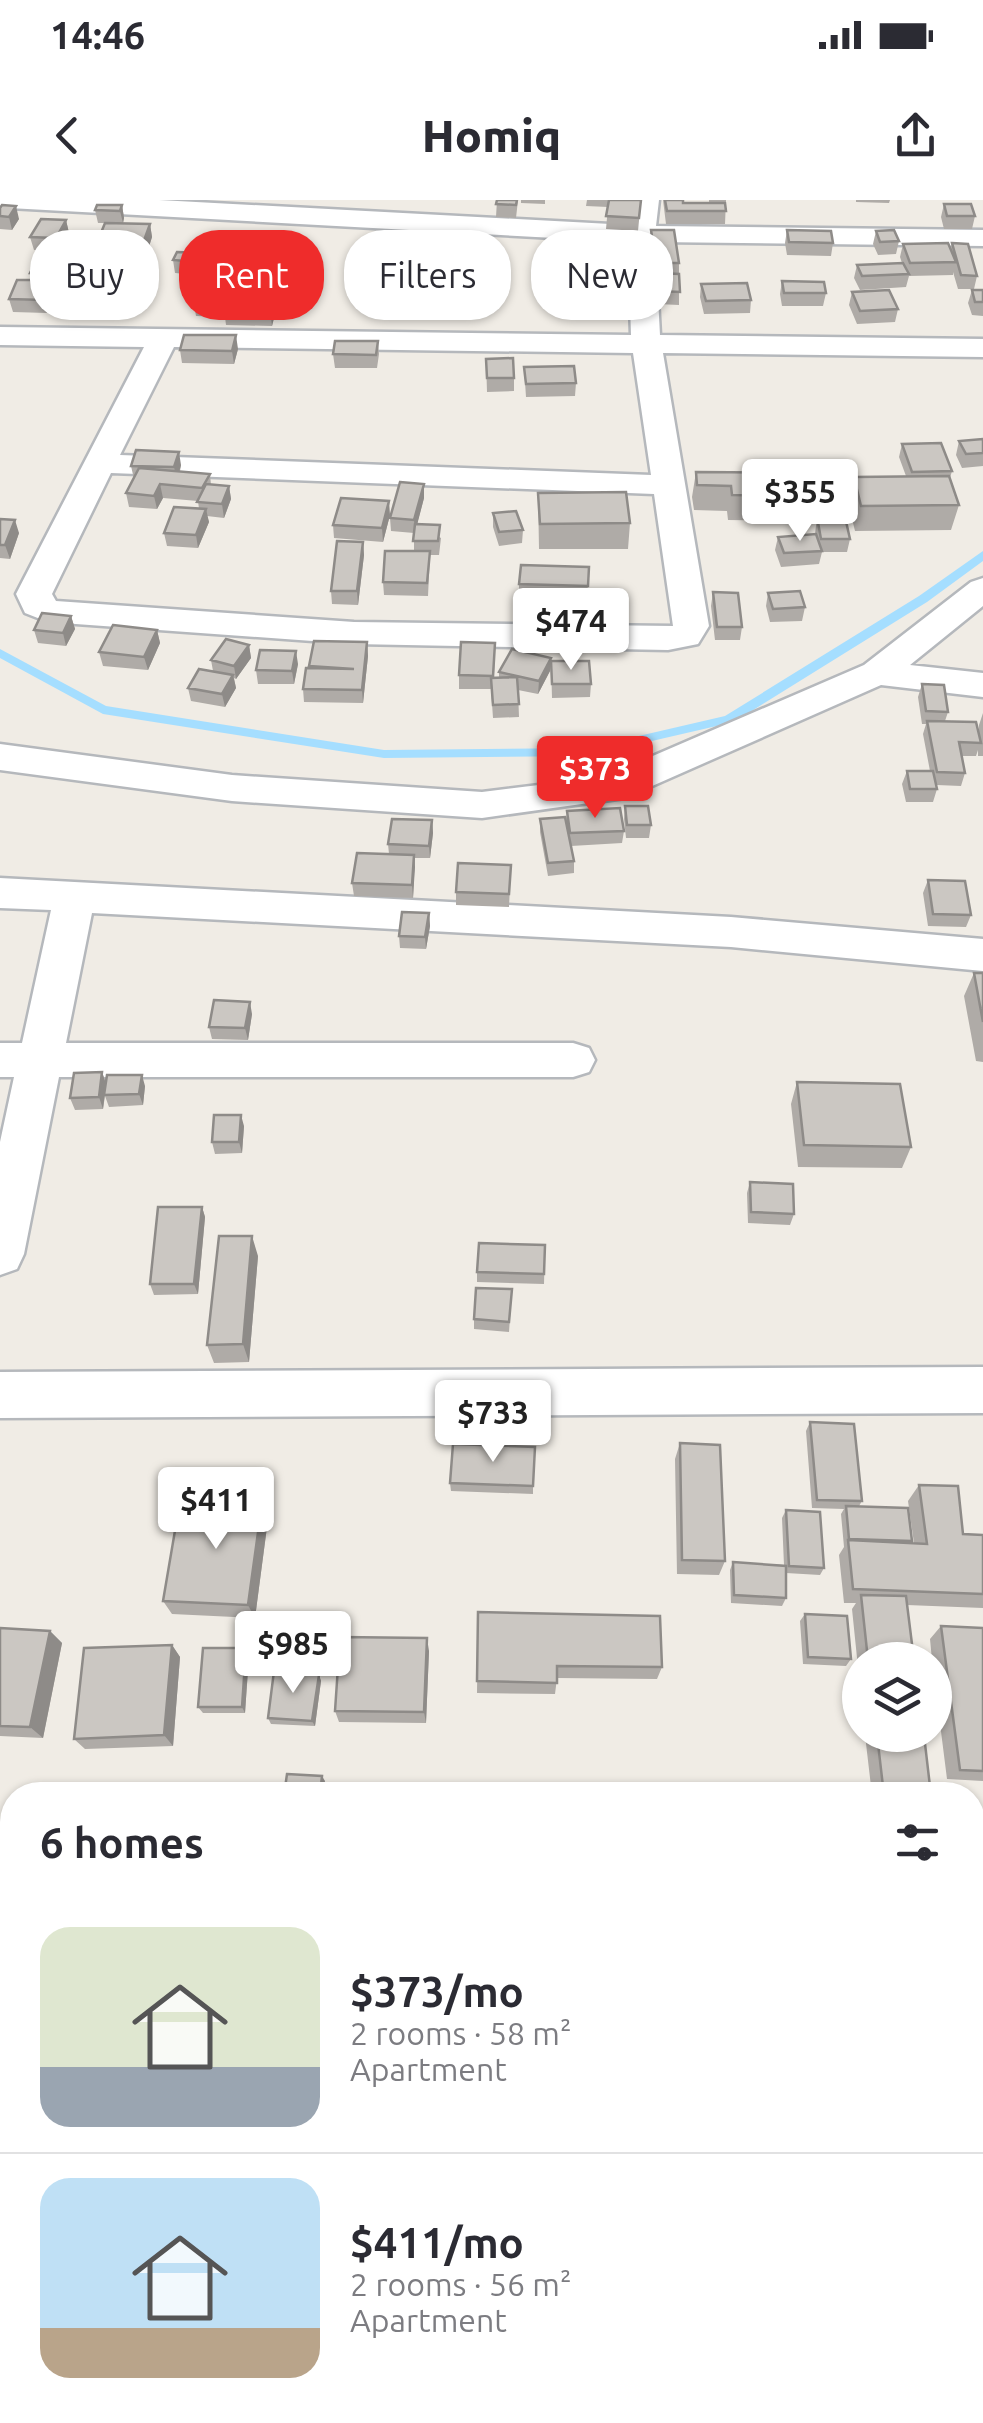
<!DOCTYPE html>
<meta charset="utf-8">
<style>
body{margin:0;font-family:Ubuntu,sans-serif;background:#f7f7f7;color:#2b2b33;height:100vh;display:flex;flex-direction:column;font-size:38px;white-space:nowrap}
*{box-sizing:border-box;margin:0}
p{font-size:32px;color:#7c7c81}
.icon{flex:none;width:55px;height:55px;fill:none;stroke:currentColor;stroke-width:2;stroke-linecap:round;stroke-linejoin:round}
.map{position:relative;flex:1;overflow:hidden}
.side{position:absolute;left:0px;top:1582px;width:985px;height:642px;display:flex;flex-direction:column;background:#fff;border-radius:40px 40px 0 0;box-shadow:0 2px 8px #0004}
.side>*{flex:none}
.hud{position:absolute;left:30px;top:30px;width:925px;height:90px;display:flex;gap:20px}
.fabs{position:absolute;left:842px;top:1442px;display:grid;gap:20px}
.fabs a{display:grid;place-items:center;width:110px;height:110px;border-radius:50%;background:#fff;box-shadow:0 2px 8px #0004;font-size:50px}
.price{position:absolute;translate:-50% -85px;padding:0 22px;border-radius:10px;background:#fff;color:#222;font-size:32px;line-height:65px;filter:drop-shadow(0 2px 5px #0008)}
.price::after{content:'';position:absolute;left:50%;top:60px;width:30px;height:22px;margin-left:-15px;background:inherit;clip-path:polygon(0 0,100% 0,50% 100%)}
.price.on{background:#ef2c2b;color:#fff}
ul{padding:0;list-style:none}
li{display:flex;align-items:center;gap:30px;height:250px;padding:0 40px}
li+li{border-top:2px solid #e1e1e2}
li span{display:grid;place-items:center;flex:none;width:280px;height:200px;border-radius:30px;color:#555}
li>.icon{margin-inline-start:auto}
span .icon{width:120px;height:120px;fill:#fffc;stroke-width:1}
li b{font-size:42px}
h2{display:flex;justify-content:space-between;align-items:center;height:120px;padding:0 40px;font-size:42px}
.tag{padding:0 35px;border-radius:40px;background:#fff;box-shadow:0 2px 8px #0004;font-size:35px;line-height:90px}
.tag.on{background:#ef2c2b;color:#fff}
.status{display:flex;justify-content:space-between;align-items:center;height:70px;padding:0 50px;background:#fff;direction:ltr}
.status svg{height:28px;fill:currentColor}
header{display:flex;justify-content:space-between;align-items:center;height:130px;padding:0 40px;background:#fff;font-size:45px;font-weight:800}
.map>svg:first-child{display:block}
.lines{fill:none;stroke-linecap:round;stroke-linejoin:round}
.stream{fill:#a5deff;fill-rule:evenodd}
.street-casing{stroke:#b5b8bc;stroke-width:5}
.street{fill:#fff;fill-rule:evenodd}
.wall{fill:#afaba7}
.shaded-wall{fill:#8e8b88}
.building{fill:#cbc7c2;stroke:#8e8b88;stroke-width:2.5}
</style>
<div class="status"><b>14:46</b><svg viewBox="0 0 49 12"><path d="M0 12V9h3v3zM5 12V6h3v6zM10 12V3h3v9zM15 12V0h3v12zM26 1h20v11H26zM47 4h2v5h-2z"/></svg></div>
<header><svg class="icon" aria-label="back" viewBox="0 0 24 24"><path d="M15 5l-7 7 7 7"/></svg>Homiq<svg class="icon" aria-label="share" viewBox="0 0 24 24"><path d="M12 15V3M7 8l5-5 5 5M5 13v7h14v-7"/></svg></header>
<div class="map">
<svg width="983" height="2223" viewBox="0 0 983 2223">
<rect width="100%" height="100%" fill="#f0ece5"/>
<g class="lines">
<path class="stream" d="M 983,351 L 983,361 L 927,402 L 734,522 L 587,556 L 384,558 L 103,514 L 0,458 L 0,449 L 106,506 L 384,550 L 587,548 L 725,516 L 919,396 Z"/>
<defs>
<path id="street" d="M 0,0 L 159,0 L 629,25 L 633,0 L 659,0 L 656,26 L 983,30 L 983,46 L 655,42 L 660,135 L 983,139 L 983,157 L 663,153 L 709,426 L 698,444 L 668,450 L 354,444 L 48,422 L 25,413 L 16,394 L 144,147 L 0,145 L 0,127 L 631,135 L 628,42 L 9,8 L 0,6 ZM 174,147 L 633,153 L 651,275 L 120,255 ZM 111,273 L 654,294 L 673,426 L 354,422 L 56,401 L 52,394 Z
M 983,378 L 983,406 L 910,465 L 983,473 L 983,497 L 881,485 L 625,598 L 482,618 L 232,601 L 0,570 L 0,544 L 232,575 L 482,592 L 604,577 L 864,465 L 971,382 Z
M 0,678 L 731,717 L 983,739 L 983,771 L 731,747 L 92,713 L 66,843 L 573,843 L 589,848 L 595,860 L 589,872 L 573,877 L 59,877 L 24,1054 L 17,1069 L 0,1075 L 0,942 L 14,877 L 0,877 L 0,843 L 22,843 L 51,710 L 0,708 Z
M 983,1167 L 983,1213 L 0,1218 L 0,1172 Z
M 0,1630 L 12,1630 L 12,1692 L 0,1692 Z
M 972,1646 L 983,1646 L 983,1708 L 972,1708 Z"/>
</defs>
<use href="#street" class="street-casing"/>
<use href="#street" class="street"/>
</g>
<path class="wall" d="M 497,0 L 518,0 L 516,18 L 496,17 Z
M 521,0 L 545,0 L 545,4 L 521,3 Z
M 587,0 L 641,0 L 638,31 L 606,29 L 608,7 L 586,6 Z
M 663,0 L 683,0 L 683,3 L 709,3 L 709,0 L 726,0 L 725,24 L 666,24 Z
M 856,0 L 890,0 L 889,3 L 856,2 Z
M 944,4 L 975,16 L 972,29 L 944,29 L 941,17 Z
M 122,5 L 124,18 L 123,23 L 150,24 L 152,37 L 145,59 L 99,58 L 96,45 L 105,23 L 98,23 L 95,10 Z
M 0,8 L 19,19 L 12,30 L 0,29 Z
M 66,20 L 69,33 L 59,52 L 34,50 L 30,37 Z
M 651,30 L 679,63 L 679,105 L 657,104 L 658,76 L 655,76 L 650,43 Z
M 787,30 L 833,43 L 831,56 L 787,55 L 785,43 Z
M 876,31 L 899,41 L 896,54 L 878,55 L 873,44 Z
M 952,43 L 977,76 L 974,89 L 958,89 L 953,72 L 953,75 L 909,76 L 906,87 L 860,90 L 854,78 L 857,65 L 902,63 L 900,57 L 903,44 L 951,49 Z
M 201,53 L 202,62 L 303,69 L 299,82 L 280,82 L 281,90 L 272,126 L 226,125 L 225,117 L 196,116 L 192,92 L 197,75 L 175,73 L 173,60 Z
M 58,66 L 61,79 L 57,87 L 53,87 L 54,94 L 47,113 L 13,112 L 9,99 L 32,80 L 30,73 Z
M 149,78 L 143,96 L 94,96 L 91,83 Z
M 782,81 L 826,93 L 823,106 L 782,106 L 780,94 Z
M 701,84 L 751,100 L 750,113 L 704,114 L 700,97 Z
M 972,90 L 983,90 L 983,116 L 972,115 L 968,103 Z
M 852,92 L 898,109 L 895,122 L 857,124 L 849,105 Z
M 378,141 L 379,154 L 377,168 L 335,168 L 333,154 Z
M 238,149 L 234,164 L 182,163 L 180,150 Z
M 486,159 L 514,178 L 514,191 L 487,192 Z
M 524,167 L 576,183 L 575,196 L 526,197 Z
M 983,239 L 983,266 L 962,268 L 956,255 L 959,241 Z
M 902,244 L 952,271 L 950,278 L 959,305 L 951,330 L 855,331 L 848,302 L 854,277 L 906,276 L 899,257 Z
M 181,265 L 180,271 L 210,274 L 211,285 L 229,286 L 231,299 L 224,318 L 207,316 L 209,322 L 198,348 L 167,346 L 164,333 L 199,309 L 198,301 L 163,298 L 157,309 L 129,307 L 126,293 L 134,279 L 131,266 Z
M 696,272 L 818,290 L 813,316 L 791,316 L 790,321 L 728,320 L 727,311 L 694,310 L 692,297 Z
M 424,284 L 424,298 L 417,324 L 441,338 L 439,355 L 430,355 L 428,396 L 384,395 L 383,382 L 414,351 L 414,333 L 391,331 L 390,318 Z
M 538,293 L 630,323 L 628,349 L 539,349 Z
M 493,313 L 523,330 L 522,343 L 499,346 L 493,327 Z
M 390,315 L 383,342 L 334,338 L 333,325 Z
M 817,317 L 850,339 L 847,352 L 822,352 L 819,364 L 781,367 L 775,350 L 778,337 L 815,334 Z
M 0,319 L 19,333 L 10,359 L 0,358 Z
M 363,342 L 364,355 L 358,405 L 332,404 L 331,391 Z
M 589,367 L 587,399 L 519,397 L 519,384 Z
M 713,392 L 742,427 L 740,440 L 715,440 L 711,406 Z
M 768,393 L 805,407 L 802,421 L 770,422 L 766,406 Z
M 71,416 L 75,429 L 66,446 L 38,443 L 34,430 Z
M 157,430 L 160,443 L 148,470 L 103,466 L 99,452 Z
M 367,442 L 368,456 L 363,503 L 304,502 L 303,489 L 309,466 Z
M 495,443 L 494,478 L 499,478 L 499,472 L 551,458 L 550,471 L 538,494 L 518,490 L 519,517 L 493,518 L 491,489 L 459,489 L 459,475 Z
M 249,445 L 251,458 L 236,479 L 234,478 L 236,488 L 225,507 L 191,501 L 188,488 L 213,471 L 211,460 Z
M 551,461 L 591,484 L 590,497 L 552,498 Z
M 298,464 L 294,484 L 258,484 L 256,470 Z
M 922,484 L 948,512 L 945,521 L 979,532 L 979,525 L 983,513 L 983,556 L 978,556 L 978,550 L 976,556 L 962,556 L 965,573 L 961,586 L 937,585 L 937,589 L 933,602 L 906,602 L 902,584 L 907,571 L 930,571 L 923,534 L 926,524 L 922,524 L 918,497 Z
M 625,606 L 651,625 L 649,638 L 626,638 L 624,619 Z
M 567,611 L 624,631 L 622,643 L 571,646 L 574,661 L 574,673 L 548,676 L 540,632 L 540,619 L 566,623 Z
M 432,620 L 433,633 L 430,658 L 415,658 L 413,698 L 354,696 L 352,683 L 389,654 L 388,644 Z
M 511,665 L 509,707 L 456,705 L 456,692 Z
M 928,680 L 971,715 L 966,727 L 928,726 L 923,693 Z
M 429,713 L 430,726 L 426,749 L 400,748 L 399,736 Z
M 974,773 L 983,773 L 983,862 L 976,861 L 964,796 Z
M 252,814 L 248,840 L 212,839 L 209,827 Z
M 102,872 L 106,883 L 145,886 L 143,905 L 109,907 L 105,896 L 103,909 L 75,910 L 70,898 Z
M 797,882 L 911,947 L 902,968 L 798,967 L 791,904 Z
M 244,926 L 242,953 L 215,954 L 212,942 Z
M 750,982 L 794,1014 L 790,1025 L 748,1023 L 747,993 Z
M 202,1007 L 205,1017 L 198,1094 L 154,1095 L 150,1084 Z
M 545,1045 L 544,1084 L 477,1082 L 477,1072 Z
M 258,1056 L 249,1162 L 214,1163 L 207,1145 Z
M 512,1089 L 509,1132 L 474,1129 L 474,1119 Z
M 810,1222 L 862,1301 L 859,1306 L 912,1341 L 911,1343 L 914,1343 L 908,1301 L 919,1285 L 963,1334 L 983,1335 L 983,1408 L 907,1405 L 914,1460 L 860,1460 L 860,1487 L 852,1409 L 856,1403 L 844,1403 L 839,1355 L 844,1347 L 841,1314 L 844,1309 L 812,1308 L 806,1231 Z
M 680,1243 L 725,1361 L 719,1375 L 677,1374 L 675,1259 Z
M 450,1283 L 533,1286 L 533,1294 L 451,1291 Z
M 264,1289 L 270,1304 L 255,1418 L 172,1414 L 163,1401 L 219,1315 Z
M 786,1310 L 824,1368 L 820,1375 L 786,1373 L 786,1398 L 782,1406 L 731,1403 L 730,1370 L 733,1362 L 784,1365 L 782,1318 Z
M 478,1412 L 662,1467 L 657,1479 L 557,1478 L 555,1494 L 477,1493 Z
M 805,1414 L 851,1459 L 846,1466 L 803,1464 L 800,1421 Z
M 941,1426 L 983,1428 L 983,1581 L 947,1579 L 935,1484 L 935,1460 L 932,1460 L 930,1439 Z
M 0,1428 L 50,1431 L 62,1443 L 43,1538 L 0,1536 Z
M 172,1445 L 180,1457 L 173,1546 L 85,1549 L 74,1539 Z
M 246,1448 L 249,1455 L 245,1513 L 203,1513 L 198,1507 Z
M 429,1451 L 426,1523 L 339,1522 L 335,1511 Z
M 319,1475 L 321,1481 L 315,1526 L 271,1524 L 268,1518 Z
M 865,1535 L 924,1535 L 931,1595 L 872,1595 Z"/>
<path class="shaded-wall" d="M 122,5 L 124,18 L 123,23 L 120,11 Z
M 16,6 L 19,19 L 12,30 L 9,17 Z
M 66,20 L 69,33 L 59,52 L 56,38 Z
M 150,24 L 152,37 L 145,59 L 142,46 Z
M 302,56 L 303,69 L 299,82 L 298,69 Z
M 146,65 L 149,78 L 143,96 L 141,83 Z
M 278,65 L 281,90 L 272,126 L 269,101 Z
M 58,66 L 61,79 L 57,87 L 54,74 Z
M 51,80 L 54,94 L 47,113 L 44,100 Z
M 236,135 L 238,149 L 234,164 L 232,151 Z
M 179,252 L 181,265 L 177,280 L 174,267 Z
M 160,284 L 163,298 L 157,309 L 154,296 Z
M 424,284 L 424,298 L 415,333 L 414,320 Z
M 229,286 L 231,299 L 224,318 L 222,304 Z
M 389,301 L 390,315 L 383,342 L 382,328 Z
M 206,309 L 209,322 L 198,348 L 196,335 Z
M 15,320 L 19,333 L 10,359 L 5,345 Z
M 363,342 L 364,355 L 358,405 L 357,391 Z
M 71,416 L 75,429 L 66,446 L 63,433 Z
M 157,430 L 160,443 L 148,470 L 144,457 Z
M 367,442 L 368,456 L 363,503 L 362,490 Z
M 249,445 L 251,458 L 236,479 L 234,466 Z
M 296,451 L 298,464 L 294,484 L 292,471 Z
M 551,458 L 550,471 L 538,494 L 539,481 Z
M 233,475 L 236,488 L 225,507 L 222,494 Z
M 432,620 L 433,633 L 430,658 L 429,646 Z
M 414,655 L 415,667 L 413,698 L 412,685 Z
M 429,713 L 430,726 L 426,749 L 425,737 Z
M 250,802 L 252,814 L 248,840 L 245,828 Z
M 102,872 L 106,884 L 103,909 L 99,897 Z
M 142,875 L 145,886 L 143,905 L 139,894 Z
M 241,915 L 244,926 L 242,953 L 239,942 Z
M 202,1007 L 205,1017 L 198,1094 L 194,1084 Z
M 252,1036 L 258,1056 L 249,1162 L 243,1144 Z
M 264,1289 L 270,1304 L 255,1418 L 248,1405 Z
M 50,1431 L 62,1443 L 43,1538 L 30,1527 Z
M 427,1438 L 429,1451 L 426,1523 L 424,1512 Z
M 172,1445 L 180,1457 L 173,1546 L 164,1535 Z
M 246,1448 L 249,1455 L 245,1513 L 242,1507 Z
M 319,1475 L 321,1481 L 315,1526 L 312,1521 Z
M 322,1576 L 325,1581 L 323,1595 L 320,1595 Z
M 16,2212 L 30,2212 L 29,2223 L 14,2223 Z"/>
<path class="building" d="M 497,0 L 517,0 L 516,5 L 496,4 Z
M 609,0 L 641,0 L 639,18 L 606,16 Z
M 665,0 L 683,0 L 683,3 L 725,3 L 726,11 L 667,11 Z
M 944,4 L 971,4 L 975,16 L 947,16 Z
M 2,5 L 16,6 L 9,17 L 0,16 L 0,8 Z
M 97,5 L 122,5 L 120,11 L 95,10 Z
M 41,19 L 66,20 L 56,38 L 30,37 Z
M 105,23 L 150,24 L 142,46 L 96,45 Z
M 651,30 L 674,30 L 679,63 L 656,63 Z
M 787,30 L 831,31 L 833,43 L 789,42 Z
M 894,30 L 899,41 L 880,42 L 876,31 Z
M 948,43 L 956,62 L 910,63 L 903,44 Z
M 952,43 L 968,44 L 977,76 L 961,75 Z
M 177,52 L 201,53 L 197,62 L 173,60 Z
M 281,55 L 302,56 L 298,69 L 279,69 L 278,65 L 277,68 Z
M 201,62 L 278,65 L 269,101 L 222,100 L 225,92 L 192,92 Z
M 903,63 L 909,74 L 862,76 L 857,65 Z
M 34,65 L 58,66 L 54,74 L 30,73 Z
M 98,65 L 146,65 L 141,83 L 91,83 Z
M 658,73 L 679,74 L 680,92 L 659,91 Z
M 17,80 L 51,80 L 44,100 L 9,99 Z
M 782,81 L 824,82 L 826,93 L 784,93 Z
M 747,83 L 751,100 L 706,101 L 701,84 Z
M 889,90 L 898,109 L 860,111 L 852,92 Z
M 972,90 L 983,90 L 983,102 L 975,102 Z
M 184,135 L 236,135 L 232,151 L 180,150 Z
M 335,141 L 378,141 L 376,155 L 333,154 Z
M 513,158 L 514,178 L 487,178 L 486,159 Z
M 574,166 L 576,183 L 526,184 L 524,167 Z
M 983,239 L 983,253 L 966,254 L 959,241 Z
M 941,243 L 952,271 L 912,272 L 902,244 Z
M 136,250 L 179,252 L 174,267 L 131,266 Z
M 139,268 L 210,274 L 202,288 L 160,284 L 154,296 L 126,293 Z
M 696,272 L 815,273 L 818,290 L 794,290 L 795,296 L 732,295 L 731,286 L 697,285 Z
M 949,276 L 959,305 L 861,306 L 854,277 Z
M 400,282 L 424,284 L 414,320 L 390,318 Z
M 206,284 L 229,286 L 222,304 L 197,302 Z
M 626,292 L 630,323 L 540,324 L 538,293 Z
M 341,298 L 389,301 L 382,328 L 333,325 Z
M 174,307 L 206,309 L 196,335 L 164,333 Z
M 516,311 L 523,330 L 499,332 L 493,313 Z
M 817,317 L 845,317 L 850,339 L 821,339 Z
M 0,319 L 15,320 L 5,345 L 0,345 Z
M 415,324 L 440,325 L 438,341 L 413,341 Z
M 816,334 L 822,351 L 784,353 L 778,337 Z
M 337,341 L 363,342 L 357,391 L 331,391 Z
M 385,351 L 430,351 L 427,383 L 383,382 Z
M 521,365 L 589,367 L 588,386 L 519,384 Z
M 800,391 L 805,407 L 773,409 L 768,393 Z
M 713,392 L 738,393 L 742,427 L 717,427 Z
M 42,413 L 71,416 L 63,433 L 34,430 Z
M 113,425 L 157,430 L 144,457 L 99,452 Z
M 226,439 L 249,445 L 234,466 L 211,460 Z
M 314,441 L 367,442 L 362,490 L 303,489 L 306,468 L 354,469 L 309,466 Z
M 461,442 L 495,443 L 493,476 L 459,475 Z
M 512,449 L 551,458 L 539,481 L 499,472 Z
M 260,450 L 296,451 L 292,471 L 256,470 Z
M 551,461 L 589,461 L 591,484 L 552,484 Z
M 199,469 L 233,475 L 222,494 L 188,488 Z
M 517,477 L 519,504 L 493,505 L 491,478 Z
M 922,484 L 944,485 L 948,512 L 926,511 Z
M 927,521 L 976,522 L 981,543 L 959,542 L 965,573 L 937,572 Z
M 907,571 L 933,571 L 937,589 L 910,589 Z
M 625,606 L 648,606 L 651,625 L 627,625 Z
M 620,608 L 624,631 L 570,633 L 567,611 Z
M 565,617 L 574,661 L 548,663 L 540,619 Z
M 392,619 L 432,620 L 429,646 L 388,644 Z
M 357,653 L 414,655 L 412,685 L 352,683 Z
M 458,663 L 511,665 L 509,694 L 456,692 Z
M 928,680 L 965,681 L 971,715 L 933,714 Z
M 402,712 L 429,713 L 425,737 L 399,736 Z
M 974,773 L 983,773 L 983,822 Z
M 214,800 L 250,802 L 245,828 L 209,827 Z
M 102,872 L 99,897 L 70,898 L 74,873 Z
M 107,875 L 142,875 L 139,894 L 104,895 Z
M 797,882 L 900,884 L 911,947 L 804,945 Z
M 214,915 L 241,915 L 239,942 L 212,942 Z
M 750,982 L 793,984 L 794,1014 L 751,1012 Z
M 158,1007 L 202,1007 L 194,1084 L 150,1084 Z
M 219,1036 L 252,1036 L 243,1144 L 207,1145 Z
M 479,1043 L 545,1045 L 544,1074 L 477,1072 Z
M 476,1088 L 512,1089 L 509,1122 L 474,1119 Z
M 810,1222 L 854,1224 L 862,1301 L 817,1300 Z
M 680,1243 L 720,1245 L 725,1361 L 682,1360 Z
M 453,1244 L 535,1247 L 533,1286 L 450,1283 Z
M 919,1285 L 958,1286 L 963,1334 L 983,1335 L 983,1394 L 853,1389 L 848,1340 L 927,1344 Z
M 224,1287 L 264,1289 L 248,1405 L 163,1401 L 178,1313 L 219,1315 Z
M 846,1306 L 908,1308 L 912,1341 L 849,1339 Z
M 786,1310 L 820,1312 L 824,1368 L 789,1366 Z
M 733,1362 L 786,1366 L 786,1398 L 734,1395 Z
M 861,1395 L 906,1396 L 914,1460 L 868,1460 Z
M 478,1412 L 660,1416 L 662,1467 L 557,1466 L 557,1483 L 477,1481 Z
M 805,1414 L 847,1416 L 851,1459 L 808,1457 Z
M 941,1426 L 983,1428 L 983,1571 L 960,1570 Z
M 0,1428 L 50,1431 L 30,1527 L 0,1526 Z
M 340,1437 L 427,1438 L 424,1512 L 335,1511 Z
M 172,1445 L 164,1535 L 74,1539 L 84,1448 Z
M 203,1448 L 246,1448 L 242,1507 L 198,1507 Z
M 274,1471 L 319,1475 L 312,1521 L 268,1518 Z
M 877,1535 L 924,1535 L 931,1595 L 884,1595 Z
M 287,1574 L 322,1576 L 320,1595 L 284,1595 Z
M 0,1768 L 12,1768 L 12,1827 L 0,1827 Z
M 972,1880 L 983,1880 L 983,2002 L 972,2002 Z
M 0,2066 L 12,2067 L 12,2212 L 16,2212 L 14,2223 L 0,2223 Z"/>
</svg>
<div class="fabs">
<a><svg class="icon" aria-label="layers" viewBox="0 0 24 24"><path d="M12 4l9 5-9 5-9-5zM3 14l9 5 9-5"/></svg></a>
</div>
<b class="price" style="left:800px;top:344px">$355</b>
<b class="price" style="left:571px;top:473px">$474</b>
<b class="price on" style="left:595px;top:621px">$373</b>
<b class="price" style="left:493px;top:1265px">$733</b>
<b class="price" style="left:216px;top:1352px">$411</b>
<b class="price" style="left:293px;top:1496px">$985</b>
<div class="hud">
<a class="tag">Buy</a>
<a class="tag on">Rent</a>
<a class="tag">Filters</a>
<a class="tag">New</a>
</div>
<section class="side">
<h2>6 homes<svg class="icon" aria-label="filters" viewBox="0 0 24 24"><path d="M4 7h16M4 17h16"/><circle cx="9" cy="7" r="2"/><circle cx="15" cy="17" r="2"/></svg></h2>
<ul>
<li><span style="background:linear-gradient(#dfe7d0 70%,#9aa5b1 0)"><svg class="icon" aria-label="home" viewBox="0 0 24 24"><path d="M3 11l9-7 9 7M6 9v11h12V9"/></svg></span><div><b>$373/mo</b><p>2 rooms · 58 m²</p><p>Apartment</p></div></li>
<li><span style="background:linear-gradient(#bfe0f5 75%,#b9a48a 0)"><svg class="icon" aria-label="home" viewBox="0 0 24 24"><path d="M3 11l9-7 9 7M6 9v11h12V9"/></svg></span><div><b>$411/mo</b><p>2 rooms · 56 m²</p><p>Apartment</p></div></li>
</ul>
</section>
</div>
